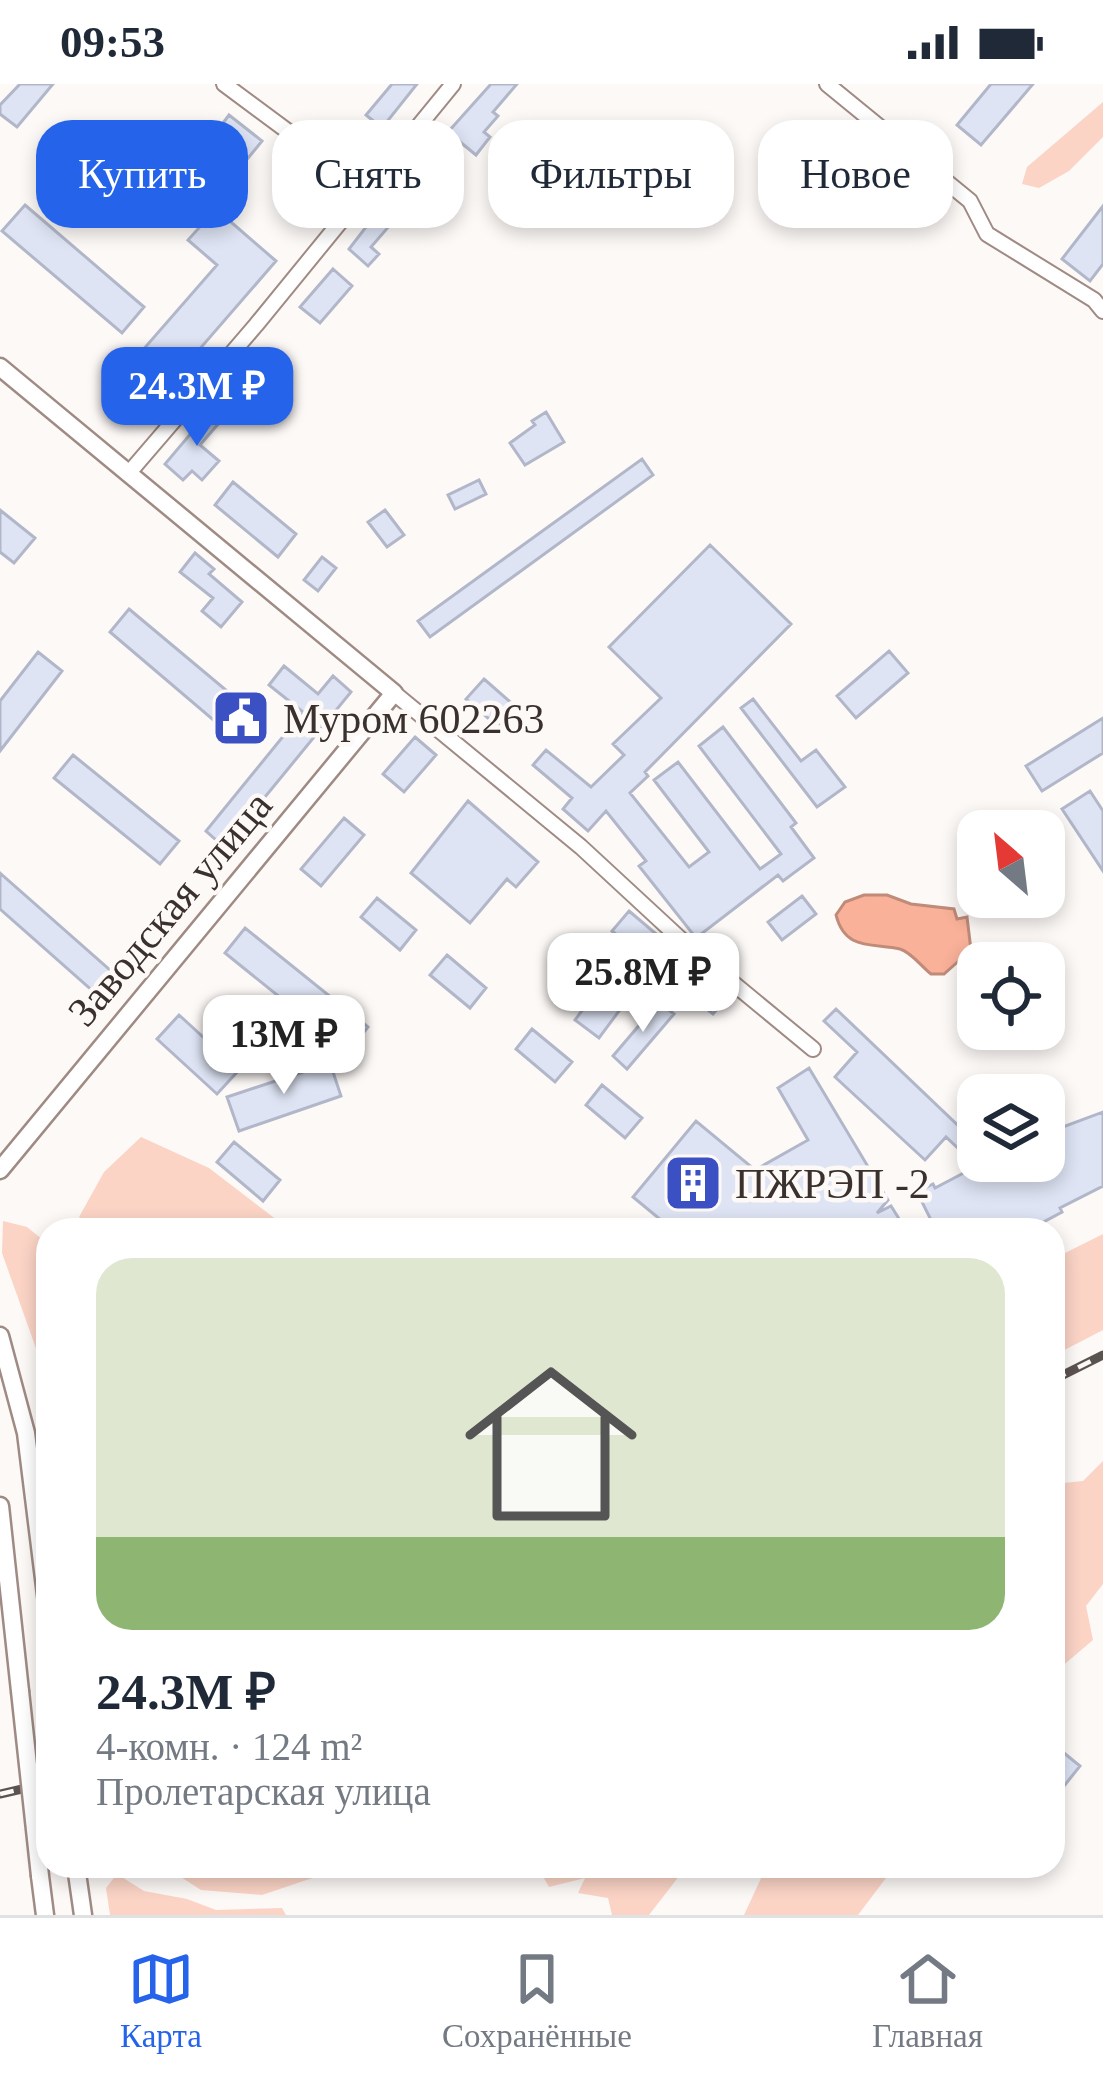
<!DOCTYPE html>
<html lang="ru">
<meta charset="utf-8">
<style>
body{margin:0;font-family:Georgia,serif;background:#f2f2f3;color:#1f2937;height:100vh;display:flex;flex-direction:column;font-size:45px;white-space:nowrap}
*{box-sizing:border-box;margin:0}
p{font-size:39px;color:#747a83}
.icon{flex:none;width:66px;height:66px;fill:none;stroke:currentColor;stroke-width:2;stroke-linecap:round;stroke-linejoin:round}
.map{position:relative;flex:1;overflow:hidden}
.panel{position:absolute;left:36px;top:1134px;width:1029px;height:660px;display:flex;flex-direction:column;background:#fff;border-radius:36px;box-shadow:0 6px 18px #0003}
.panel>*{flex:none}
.banner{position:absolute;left:36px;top:36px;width:1032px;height:108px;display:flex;gap:24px}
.needle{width:78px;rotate:332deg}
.buttons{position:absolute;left:957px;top:726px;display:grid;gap:24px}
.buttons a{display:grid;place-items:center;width:108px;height:108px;border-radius:24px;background:#fff;box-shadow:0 6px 18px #0003;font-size:60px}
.price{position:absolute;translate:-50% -102px;padding:0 27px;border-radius:24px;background:#fff;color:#222;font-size:39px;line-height:78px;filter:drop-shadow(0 3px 6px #0008)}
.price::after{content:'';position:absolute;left:50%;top:72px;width:36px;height:27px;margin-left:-18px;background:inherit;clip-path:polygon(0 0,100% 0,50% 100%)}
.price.on{background:#2563eb;color:#fff}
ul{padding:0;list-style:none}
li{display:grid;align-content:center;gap:24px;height:636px;padding:0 60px}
li span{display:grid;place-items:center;height:372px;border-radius:36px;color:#555}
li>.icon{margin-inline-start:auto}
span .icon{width:216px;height:216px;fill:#fffc;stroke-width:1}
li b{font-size:51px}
.pill{padding:0 42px;border-radius:36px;background:#fff;box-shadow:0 6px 18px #0003;font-size:42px;line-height:108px}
.pill.on{background:#2563eb;color:#fff}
.status{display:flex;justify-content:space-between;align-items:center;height:84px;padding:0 60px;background:#fff;direction:ltr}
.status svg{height:33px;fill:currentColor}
.dock{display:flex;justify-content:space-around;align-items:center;height:168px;border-top:3px solid #e0e1e3;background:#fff;font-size:33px;color:#747a83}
.dock a{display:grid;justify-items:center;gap:6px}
.dock .on{color:#2563eb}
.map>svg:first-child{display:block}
.green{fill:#fbd4c6}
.water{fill:#f9b199;stroke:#c08b79;stroke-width:3}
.building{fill:#dee4f4;stroke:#b1b7c9;stroke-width:3}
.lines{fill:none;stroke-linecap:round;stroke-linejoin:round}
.minor-casing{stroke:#a08b84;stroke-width:18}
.tertiary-casing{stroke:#a08b84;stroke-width:21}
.minor{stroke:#fff;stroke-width:14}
.tertiary{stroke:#fff;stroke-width:16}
.rail-casing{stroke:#5b5350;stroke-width:9}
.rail{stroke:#fdf9f7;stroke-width:4.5;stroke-dasharray:14;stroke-linecap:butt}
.tertiary-bridge-casing{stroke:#a08b84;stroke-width:21;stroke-linecap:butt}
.tertiary-bridge{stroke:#fff;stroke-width:16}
.labels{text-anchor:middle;stroke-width:9;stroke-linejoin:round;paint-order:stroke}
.poi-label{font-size:42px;fill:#3a312e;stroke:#fdf9f7;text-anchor:start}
.street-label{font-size:42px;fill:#3a312e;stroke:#fdf9f7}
</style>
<div class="status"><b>09:53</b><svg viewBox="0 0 49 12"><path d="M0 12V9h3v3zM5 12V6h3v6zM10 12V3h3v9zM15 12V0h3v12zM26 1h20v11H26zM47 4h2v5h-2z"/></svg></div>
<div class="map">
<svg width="1103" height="1831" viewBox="0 0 1103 1831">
<rect width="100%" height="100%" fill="#fdf9f7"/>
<path class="green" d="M 1103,18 L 1103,53 L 1069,87 L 1039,104 L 1022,100 L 1027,83 Z
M 141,1053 L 209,1084 L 290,1146 L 91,1146 L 79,1133 L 104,1088 Z
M 3,1137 L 27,1143 L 48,1160 L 45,1184 L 48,1298 L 2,1169 Z
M 1103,1150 L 1103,1246 L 1053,1272 L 1053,1175 Z
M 1103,1377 L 1103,1500 L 1086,1522 L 1093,1556 L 1053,1590 L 1053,1400 L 1083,1397 Z
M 348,1782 L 262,1811 L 201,1806 L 173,1788 L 144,1783 Z
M 544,1782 L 687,1782 L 649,1831 L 612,1831 L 608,1814 L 578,1809 L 585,1794 L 549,1803 L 538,1784 Z
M 758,1782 L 895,1782 L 858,1831 L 744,1831 L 763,1790 Z
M 117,1790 L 144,1807 L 187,1815 L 216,1826 L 282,1824 L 286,1831 L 110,1831 L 106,1804 Z"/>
<path class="water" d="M 864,811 L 887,811 L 911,820 L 954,825 L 957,835 L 967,833 L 971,866 L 944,890 L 931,890 C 922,883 911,868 900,865 C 872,859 845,867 836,831 L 845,818 Z"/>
<path class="building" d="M 20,0 L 53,0 L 17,43 L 0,30 L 0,21 Z
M 392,0 L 417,0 L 382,44 L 366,31 Z
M 491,0 L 517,0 L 493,28 L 498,32 L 484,48 L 490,53 L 476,71 L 448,48 Z
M 991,0 L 1033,0 L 981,61 L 957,41 Z
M 229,31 L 262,57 L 244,79 L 212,54 Z
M 108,41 L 183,106 L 161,130 L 87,65 Z
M 416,80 L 448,105 L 433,124 L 401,99 Z
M 299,88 L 331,113 L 311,140 L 298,130 L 309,117 L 288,102 Z
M 25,121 L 144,223 L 122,249 L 2,147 Z
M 383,121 L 397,133 L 371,163 L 379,170 L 368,182 L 349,165 Z
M 1103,122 L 1103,180 L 1090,197 L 1062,175 Z
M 216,125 L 276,177 L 139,335 L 107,307 L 217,181 L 188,156 Z
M 333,185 L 352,202 L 320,239 L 300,223 Z
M 276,273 L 291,285 L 261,321 L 246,308 Z
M 214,322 L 226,331 L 200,361 L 219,377 L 202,396 L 192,387 L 183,396 L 165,380 Z
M 546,328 L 564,358 L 525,381 L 510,359 L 535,341 L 532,337 Z
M 642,375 L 653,391 L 430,553 L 418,537 Z
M 479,396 L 486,410 L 455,425 L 448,411 Z
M 233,398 L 296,450 L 278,473 L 215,421 Z
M 0,426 L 35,454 L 14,479 L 0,468 Z
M 385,426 L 404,451 L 387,463 L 368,438 Z
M 710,461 L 791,540 L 645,688 L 648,692 L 630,709 L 689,783 L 709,768 L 654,696 L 678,678 L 760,785 L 781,770 L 699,662 L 723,643 L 796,739 L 791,743 L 814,774 L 783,797 L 778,791 L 696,854 L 639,782 L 646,777 L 606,727 L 588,747 L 563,725 L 572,714 L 533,681 L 546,666 L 591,703 L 624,671 L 613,660 L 661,614 L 609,563 Z
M 195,469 L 214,485 L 209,490 L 242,518 L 221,543 L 202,527 L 213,514 L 180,488 Z
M 322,473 L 336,484 L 318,507 L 304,496 Z
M 129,525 L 258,633 L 238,657 L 110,548 Z
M 889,567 L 908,589 L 856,634 L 837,612 Z
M 38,568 L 62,587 L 0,667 L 0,617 Z
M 284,582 L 318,610 L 333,592 L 351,608 L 224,763 L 206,747 L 303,628 L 269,601 Z
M 484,595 L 515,622 L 497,642 L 466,615 Z
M 753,615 L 801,677 L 816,666 L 845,703 L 817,723 L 741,624 Z
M 1103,634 L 1103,669 L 1042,707 L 1026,682 Z
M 415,653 L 436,671 L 404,708 L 383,690 Z
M 73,671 L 179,757 L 160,780 L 54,694 Z
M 1090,707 L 1103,727 L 1103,787 L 1062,725 Z
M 468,717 L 538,778 L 516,803 L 507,795 L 470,839 L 411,789 Z
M 344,734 L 364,751 L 321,802 L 301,785 Z
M 0,789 L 111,887 L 94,908 L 0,825 Z
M 802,812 L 816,830 L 782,856 L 768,838 Z
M 377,814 L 416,846 L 400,866 L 361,833 Z
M 629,827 L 668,860 L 651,880 L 612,847 Z
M 245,844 L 368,943 L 348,968 L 225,869 Z
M 447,871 L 486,904 L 470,924 L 430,891 Z
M 694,881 L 729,911 L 713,930 L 677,901 Z
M 615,882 L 639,900 L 599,954 L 575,936 Z
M 659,918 L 674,930 L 627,985 L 613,972 Z
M 836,925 L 965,1048 L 978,1034 L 978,1054 L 963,1069 L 946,1053 L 925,1076 L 835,993 L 857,968 L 824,937 Z
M 179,931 L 239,986 L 217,1010 L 157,955 Z
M 532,945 L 572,978 L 555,998 L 516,965 Z
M 330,979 L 341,1012 L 239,1047 L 227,1013 Z
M 809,984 L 888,1116 L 877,1129 L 891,1122 L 906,1146 L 673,1146 L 633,1113 L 696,1037 L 755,1086 L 808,1056 L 778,1004 Z
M 602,1001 L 642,1034 L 625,1054 L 586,1021 Z
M 1103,1028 L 1103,1102 L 1060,1124 L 1062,1128 L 1034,1143 L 1031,1139 L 1017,1146 L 936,1146 L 917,1108 L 933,1100 L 935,1104 L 977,1082 L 971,1077 L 1053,1077 L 1044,1050 Z
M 234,1058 L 280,1096 L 263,1117 L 217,1078 Z
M 1053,1660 L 1080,1682 L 1060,1707 L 1053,1701 Z"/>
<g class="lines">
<defs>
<path id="minor" d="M 224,0 L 367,106
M 827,0 L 970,117 L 987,150 L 1094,216 L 1103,227
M 128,390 L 256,241 L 453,0
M 394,609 L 581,763 L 688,862 L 813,965"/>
<path id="tertiary" d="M 0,283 L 394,609 L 0,1086
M 0,1252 L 26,1349 L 48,1527
M 0,1422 L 20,1607
M 76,1782 L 83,1831
M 40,1792 L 45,1831"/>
</defs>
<use href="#minor" class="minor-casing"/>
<use href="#tertiary" class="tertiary-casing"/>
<use href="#minor" class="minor"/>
<use href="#tertiary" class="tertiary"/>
<defs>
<path id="rail" d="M 1053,1296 L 1103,1271
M 0,1710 L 48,1699"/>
</defs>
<use href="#rail" class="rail-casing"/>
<use href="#rail" class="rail"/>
<defs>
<path id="tertiary-bridge" d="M 20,1607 L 40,1792"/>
</defs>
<use href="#tertiary-bridge" class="tertiary-bridge-casing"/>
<use href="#tertiary-bridge" class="tertiary-bridge"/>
</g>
<defs>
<symbol id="civic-square" viewBox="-11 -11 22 22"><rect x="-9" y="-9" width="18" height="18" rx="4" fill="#3b50c3" stroke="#fdf9f7"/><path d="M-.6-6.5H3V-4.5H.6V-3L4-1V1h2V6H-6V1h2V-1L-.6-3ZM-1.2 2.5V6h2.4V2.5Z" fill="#fff"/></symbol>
<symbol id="building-square" viewBox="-11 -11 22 22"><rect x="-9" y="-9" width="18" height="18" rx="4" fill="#3b50c3" stroke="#fdf9f7"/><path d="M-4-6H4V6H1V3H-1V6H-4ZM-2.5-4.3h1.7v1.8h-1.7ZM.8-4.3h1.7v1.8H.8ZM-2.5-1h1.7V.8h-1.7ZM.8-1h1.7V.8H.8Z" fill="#fff"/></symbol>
</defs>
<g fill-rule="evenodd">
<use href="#civic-square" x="208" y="601" width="66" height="66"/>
<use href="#building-square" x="660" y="1066" width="66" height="66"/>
</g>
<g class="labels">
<g class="poi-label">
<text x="283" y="649">Муром 602263</text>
<text x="735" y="1114">ПЖРЭП -2</text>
</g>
<g class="street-label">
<text transform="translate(169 824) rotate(-50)" y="15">Заводская улица</text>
</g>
</g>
</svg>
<div class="buttons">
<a><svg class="needle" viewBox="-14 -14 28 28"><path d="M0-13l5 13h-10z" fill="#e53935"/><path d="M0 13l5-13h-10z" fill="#747a83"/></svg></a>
<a><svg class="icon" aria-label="locate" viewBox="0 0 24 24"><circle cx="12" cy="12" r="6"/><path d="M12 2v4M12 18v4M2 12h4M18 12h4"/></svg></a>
<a><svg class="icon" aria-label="layers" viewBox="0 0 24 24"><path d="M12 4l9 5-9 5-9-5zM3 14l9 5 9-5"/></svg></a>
</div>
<b class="price on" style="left:197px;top:365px">24.3M ₽</b>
<b class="price" style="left:643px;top:951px">25.8M ₽</b>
<b class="price" style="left:284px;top:1013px">13M ₽</b>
<div class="banner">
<a class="pill on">Купить</a>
<a class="pill">Снять</a>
<a class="pill">Фильтры</a>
<a class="pill">Новое</a>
</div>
<section class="panel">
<ul>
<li><span style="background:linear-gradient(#dfe7d0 75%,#8fb573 0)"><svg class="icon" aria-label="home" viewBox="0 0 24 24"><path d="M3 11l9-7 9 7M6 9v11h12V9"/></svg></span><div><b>24.3M ₽</b><p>4-комн. · 124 m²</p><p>Пролетарская улица</p></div></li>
</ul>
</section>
</div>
<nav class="dock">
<a class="on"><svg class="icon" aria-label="map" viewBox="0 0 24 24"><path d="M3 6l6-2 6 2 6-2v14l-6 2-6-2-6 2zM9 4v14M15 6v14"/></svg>Карта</a>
<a><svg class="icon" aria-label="saved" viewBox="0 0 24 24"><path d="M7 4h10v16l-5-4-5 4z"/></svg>Сохранённые</a>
<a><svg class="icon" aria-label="home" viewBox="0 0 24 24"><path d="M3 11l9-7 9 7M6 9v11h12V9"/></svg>Главная</a>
</nav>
